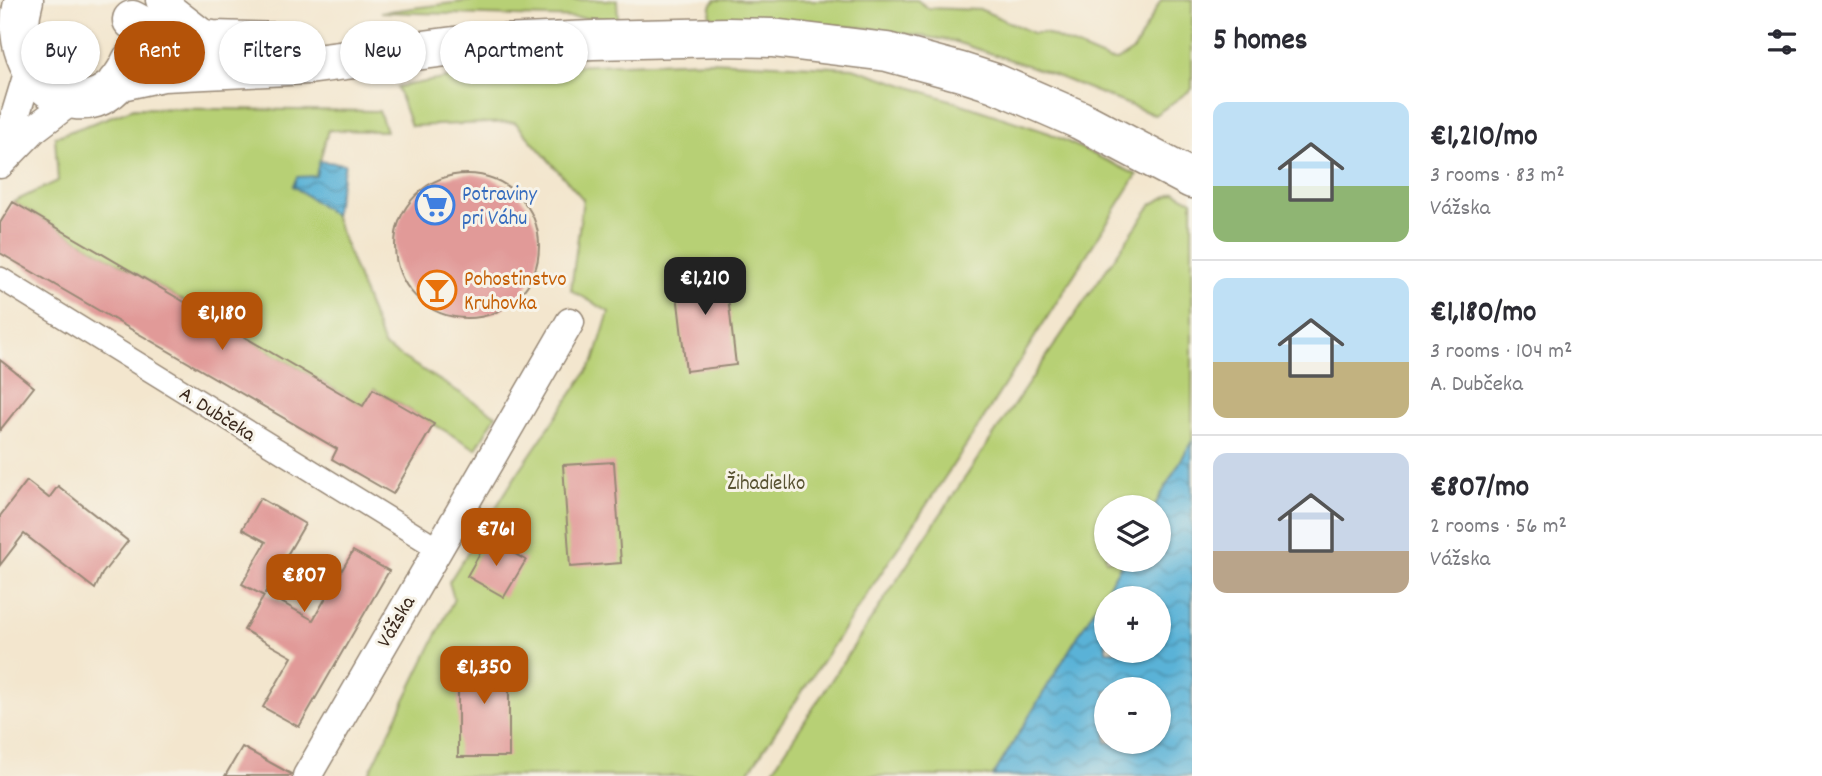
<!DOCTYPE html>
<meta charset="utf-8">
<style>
body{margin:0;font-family:Dekko,sans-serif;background:#f2f2f3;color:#2b2b33;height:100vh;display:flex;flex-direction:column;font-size:26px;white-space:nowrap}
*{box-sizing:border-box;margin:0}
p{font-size:23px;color:#7c7c81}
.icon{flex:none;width:38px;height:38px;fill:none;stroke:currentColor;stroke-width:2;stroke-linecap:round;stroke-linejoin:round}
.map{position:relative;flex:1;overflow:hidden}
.details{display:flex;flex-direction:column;background:#fff;width:630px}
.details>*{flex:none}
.top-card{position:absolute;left:21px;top:21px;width:665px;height:63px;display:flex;gap:14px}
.controls{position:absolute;left:1094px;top:495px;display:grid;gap:14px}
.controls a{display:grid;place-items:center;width:77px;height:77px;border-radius:50%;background:#fff;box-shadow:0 2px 5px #0004;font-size:35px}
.price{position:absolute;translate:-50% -60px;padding:0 16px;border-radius:14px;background:#b45309;color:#fff;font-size:23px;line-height:46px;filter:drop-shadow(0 2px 4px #0008)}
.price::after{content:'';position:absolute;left:50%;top:42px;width:21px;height:16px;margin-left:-10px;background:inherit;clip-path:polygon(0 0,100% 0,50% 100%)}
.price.selected{background:#222;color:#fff}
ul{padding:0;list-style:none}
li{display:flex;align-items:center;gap:21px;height:175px;padding:0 21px}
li+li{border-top:2px solid #e1e1e2}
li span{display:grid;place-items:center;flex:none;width:196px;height:140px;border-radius:14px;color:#555}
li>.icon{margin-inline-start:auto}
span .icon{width:84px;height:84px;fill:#fffc;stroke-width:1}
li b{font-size:30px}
h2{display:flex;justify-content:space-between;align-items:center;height:84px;padding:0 21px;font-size:30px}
.chip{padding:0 24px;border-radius:32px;background:#fff;box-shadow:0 2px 5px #0004;font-size:24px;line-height:63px}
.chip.selected{background:#b45309;color:#fff}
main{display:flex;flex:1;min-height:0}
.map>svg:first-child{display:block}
.green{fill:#b7d075;stroke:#797d4a;stroke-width:2}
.water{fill:url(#water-waves);stroke:#4a6e7a;stroke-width:2;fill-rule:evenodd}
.building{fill:#e19a98}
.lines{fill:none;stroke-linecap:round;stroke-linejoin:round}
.pedestrian-casing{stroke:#978876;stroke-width:24}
.minor-casing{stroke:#978876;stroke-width:31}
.secondary-casing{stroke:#978876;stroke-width:41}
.pedestrian{stroke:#fff;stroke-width:21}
.minor{stroke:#fff;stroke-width:28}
.secondary{stroke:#fff;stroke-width:38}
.labels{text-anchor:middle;stroke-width:6;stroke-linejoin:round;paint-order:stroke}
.shop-label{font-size:21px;fill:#366cbe;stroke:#f7f3e8;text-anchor:start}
.food-label{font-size:21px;fill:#c56008;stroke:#f7f3e8;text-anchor:start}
.street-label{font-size:21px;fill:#3b2a1e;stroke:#f7f3e8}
.park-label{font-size:21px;fill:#5a5434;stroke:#f7f3e8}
</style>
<main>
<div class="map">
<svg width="1192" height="776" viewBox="0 0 1192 776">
<defs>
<pattern id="water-waves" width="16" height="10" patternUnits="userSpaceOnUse" patternTransform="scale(1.75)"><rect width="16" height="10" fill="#5ab2d7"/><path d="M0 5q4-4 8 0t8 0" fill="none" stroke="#4c91ae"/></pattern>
</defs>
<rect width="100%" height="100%" fill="#f7f3e8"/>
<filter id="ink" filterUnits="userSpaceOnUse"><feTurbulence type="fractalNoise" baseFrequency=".0143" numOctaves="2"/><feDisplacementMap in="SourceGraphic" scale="14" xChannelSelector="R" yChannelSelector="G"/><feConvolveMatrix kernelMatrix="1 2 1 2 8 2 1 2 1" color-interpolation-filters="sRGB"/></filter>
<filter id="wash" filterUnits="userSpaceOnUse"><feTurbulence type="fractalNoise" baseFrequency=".00686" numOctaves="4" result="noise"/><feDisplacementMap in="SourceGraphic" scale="28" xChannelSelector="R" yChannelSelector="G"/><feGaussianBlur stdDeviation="1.57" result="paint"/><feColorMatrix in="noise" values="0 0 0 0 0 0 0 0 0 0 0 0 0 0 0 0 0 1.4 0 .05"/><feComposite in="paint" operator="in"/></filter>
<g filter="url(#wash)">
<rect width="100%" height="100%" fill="#f3e6ce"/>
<path class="green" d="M 477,0 L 617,0 L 618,19 L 381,12 Z
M 715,0 L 917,0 L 928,8 L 982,10 L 1033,33 L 1045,33 L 1108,60 L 1117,61 L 1134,50 L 1161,0 L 1192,0 L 1192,89 L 1155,115 L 1041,70 L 953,41 L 867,28 L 710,18 L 711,6 Z
M 710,61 L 853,68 L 1049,133 L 1137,175 L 971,438 L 746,776 L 368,776 L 454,599 L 449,582 L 517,474 L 594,361 L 609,312 L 571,290 L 583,199 L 515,122 L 411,126 L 397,87 L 505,68 Z
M 134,108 L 379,111 L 386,131 L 328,130 L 316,176 L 293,186 L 334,215 L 384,346 L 496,415 L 476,449 L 374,389 L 363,406 L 13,202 L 58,181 L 55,137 Z
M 1175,192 L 1192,201 L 1192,441 L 1154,507 L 1106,508 L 1106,560 L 1124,560 L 993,776 L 769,776 C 894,583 1020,392 1152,204 Z"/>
<path class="water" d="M 319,161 L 345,164 L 334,215 L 293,186 L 297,177 L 316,176 Z
M 1192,441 L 1192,776 L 993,776 L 1124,560 L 1158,560 L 1158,508 L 1154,507 ZM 1158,598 L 1158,651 L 1106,651 L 1106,598 ZM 1106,690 L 1158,690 L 1158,742 L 1106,742 Z"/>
<g id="blocks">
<path class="building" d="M395 246a72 72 0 1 1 144 0a72 72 0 1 1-144 0Z
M 13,202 L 363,406 L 373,389 L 434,424 L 393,494 L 332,459 L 337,449 L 0,253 L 0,223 Z
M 724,263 L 736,365 L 686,371 L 674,268 Z
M 0,360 L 34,387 L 0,430 Z
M 614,462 L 621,563 L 570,567 L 563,465 Z
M 27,481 L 49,498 L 58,486 L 128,541 L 102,574 L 95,589 L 24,534 L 0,565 L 0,516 Z
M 260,498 L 305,524 L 265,593 L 313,620 L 353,551 L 389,571 L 299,727 L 263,707 L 292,657 L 244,630 L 264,596 L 242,584 L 266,542 L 242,529 Z
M 488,539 L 526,560 L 504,597 L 467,576 Z
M 509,654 L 509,757 L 458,757 L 458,655 Z
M 242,747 L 291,774 L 290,776 L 225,776 Z"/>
</g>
</g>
<g filter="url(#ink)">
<use href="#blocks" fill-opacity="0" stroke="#978876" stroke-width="2"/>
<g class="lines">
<defs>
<path id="pedestrian" d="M 0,278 L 437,548"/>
<path id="minor" d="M 160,0 L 210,39
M 0,145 L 13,123 L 26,80
M 0,164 L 34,129 L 71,101
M 307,776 L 570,322"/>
<path id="secondary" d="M 24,0 C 0,80 93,145 131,61
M 132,20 L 160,35 L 213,40 L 284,42
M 117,82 L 163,72 L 308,65 L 454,46 L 593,40 L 728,37 L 772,38 L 887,52 L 961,72 L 995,83 L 1080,120 L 1192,179"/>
</defs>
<use href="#pedestrian" class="pedestrian-casing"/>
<use href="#minor" class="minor-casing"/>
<use href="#secondary" class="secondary-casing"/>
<use href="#pedestrian" class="pedestrian"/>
<use href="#minor" class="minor"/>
<use href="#secondary" class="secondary"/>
</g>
</g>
<defs>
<symbol id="supermarket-ring" viewBox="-11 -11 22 22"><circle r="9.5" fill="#f7f3e8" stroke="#3f7fe0" stroke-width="1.5"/><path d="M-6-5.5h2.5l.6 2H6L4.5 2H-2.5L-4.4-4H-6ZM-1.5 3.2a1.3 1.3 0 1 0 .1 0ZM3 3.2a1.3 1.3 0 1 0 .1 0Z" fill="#3f7fe0"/></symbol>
<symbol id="bar-ring" viewBox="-11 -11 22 22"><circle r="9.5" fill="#f7f3e8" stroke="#e8710a" stroke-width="1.5"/><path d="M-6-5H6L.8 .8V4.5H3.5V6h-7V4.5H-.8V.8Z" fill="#e8710a"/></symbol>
</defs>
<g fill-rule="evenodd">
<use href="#supermarket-ring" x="413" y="183" width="44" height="44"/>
<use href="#bar-ring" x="415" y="268" width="44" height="44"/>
</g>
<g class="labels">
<g class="shop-label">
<text x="462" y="200">Potraviny<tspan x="462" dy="24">pri Váhu</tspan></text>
</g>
<g class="food-label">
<text x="464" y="285">Pohostinstvo<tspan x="464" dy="24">Kruhovka</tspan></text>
</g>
<g class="street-label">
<text transform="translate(218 413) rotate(32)" y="7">A. Dubčeka</text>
<text transform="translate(395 621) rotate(-60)" y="7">Vážska</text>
</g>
<g class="park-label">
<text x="766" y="489">Žihadielko</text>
</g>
</g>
</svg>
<div class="controls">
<a><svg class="icon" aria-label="layers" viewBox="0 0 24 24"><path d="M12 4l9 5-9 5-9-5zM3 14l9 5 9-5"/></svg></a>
<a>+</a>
<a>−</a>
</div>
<b class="price selected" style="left:705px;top:317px">€1,210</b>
<b class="price" style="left:222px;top:352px">€1,180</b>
<b class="price" style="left:496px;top:568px">€761</b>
<b class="price" style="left:304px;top:614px">€807</b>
<b class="price" style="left:484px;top:706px">€1,350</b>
<div class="top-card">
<a class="chip">Buy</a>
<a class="chip selected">Rent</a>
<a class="chip">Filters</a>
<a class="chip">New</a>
<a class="chip">Apartment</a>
</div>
</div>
<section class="details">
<h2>5 homes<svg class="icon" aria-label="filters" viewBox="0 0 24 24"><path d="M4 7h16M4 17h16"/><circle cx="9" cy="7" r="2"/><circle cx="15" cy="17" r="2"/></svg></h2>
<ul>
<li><span style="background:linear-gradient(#bfe0f5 60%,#8fb573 0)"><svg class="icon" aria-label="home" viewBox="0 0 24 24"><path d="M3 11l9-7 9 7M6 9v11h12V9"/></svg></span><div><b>€1,210/mo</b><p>3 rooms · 83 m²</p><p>Vážska</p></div></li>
<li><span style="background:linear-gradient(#bfe0f5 60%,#c2b280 0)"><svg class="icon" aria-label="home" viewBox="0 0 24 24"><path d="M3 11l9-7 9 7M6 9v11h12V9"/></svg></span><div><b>€1,180/mo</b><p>3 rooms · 104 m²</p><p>A. Dubčeka</p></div></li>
<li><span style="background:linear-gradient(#c9d6e8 70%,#b9a48a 0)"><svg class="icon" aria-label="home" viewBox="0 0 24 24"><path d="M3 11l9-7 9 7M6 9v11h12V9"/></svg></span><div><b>€807/mo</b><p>2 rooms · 56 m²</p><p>Vážska</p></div></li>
</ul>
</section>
</main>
